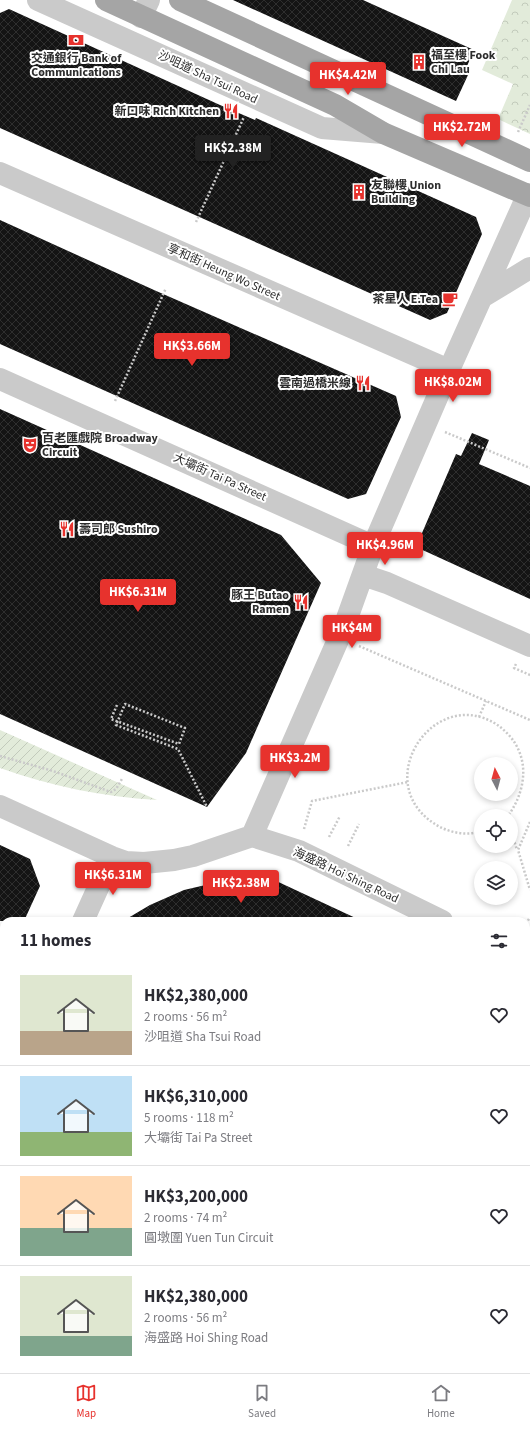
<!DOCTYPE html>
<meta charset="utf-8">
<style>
body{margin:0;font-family:"Source Sans 3","Noto Sans TC",sans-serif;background:#f7f7f7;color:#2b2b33;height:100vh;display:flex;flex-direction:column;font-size:15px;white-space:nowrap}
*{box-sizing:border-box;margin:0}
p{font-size:13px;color:#7c7c81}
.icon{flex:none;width:22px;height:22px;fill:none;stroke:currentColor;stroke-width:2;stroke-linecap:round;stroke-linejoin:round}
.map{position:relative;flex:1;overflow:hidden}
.drawer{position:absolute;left:0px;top:917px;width:530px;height:456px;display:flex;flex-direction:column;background:#fff;border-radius:12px 12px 0 0;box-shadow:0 2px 6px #0003}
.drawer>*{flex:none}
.needle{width:26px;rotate:354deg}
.controls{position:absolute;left:474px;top:757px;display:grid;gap:8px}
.controls a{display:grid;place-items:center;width:44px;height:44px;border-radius:50%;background:#fff;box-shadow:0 2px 6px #0003;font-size:20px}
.price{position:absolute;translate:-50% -34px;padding:0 9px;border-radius:4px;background:#e7322d;color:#fff;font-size:13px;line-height:26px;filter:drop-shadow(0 1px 2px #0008)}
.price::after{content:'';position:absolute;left:50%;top:24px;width:12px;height:9px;margin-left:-6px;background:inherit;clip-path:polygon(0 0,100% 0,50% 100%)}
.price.selected{background:#222;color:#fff}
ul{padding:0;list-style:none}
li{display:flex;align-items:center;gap:12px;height:100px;padding:0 20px}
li+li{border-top:1px solid #e1e1e2}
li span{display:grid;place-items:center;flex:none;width:112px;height:80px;border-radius:0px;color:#555}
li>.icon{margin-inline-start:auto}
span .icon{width:48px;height:48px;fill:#fffc;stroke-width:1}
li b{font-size:17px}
h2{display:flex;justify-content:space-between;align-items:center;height:48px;padding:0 20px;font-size:17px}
.dock{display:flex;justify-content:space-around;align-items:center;height:56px;border-top:1px solid #e1e1e2;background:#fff;font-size:11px;color:#7c7c81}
.dock a{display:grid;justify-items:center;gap:2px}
.dock .selected{color:#e7322d}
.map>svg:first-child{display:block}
.park{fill:url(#park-crowns)}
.garden{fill:url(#garden-furrows)}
.building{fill:url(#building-cross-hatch)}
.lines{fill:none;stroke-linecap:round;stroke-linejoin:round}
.path{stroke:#cacaca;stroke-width:2.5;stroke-dasharray:2 2;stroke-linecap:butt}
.minor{stroke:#cacaca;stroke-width:22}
.major{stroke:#a5a5a5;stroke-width:22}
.labels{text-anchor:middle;stroke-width:4;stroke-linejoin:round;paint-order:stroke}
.poi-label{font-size:12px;font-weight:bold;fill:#2d2d2d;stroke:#fff;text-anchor:start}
.street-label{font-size:12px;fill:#2d2d2d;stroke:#fff}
</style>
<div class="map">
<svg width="530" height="1373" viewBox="0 0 530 1373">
<defs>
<pattern id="park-crowns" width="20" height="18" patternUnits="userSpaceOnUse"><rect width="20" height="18" fill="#e2ebda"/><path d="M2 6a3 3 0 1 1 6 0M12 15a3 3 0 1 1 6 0" fill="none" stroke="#c2cabb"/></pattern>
<pattern id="garden-furrows" width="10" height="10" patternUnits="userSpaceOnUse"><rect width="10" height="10" fill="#e2ebda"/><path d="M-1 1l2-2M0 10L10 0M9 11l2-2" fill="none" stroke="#c2cabb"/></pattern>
<pattern id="building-cross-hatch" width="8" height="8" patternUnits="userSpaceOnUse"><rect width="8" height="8" fill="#141414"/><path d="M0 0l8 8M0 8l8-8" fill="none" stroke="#2e2e2e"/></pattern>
</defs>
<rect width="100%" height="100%" fill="#fff"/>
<path class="park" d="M 512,0 L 530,0 L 530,134 L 498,119 L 513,84 L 482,70 Z"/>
<path class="garden" d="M 0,730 L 157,800 C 103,797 51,786 0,768 Z"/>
<path class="building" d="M 233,0 L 363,0 L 474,50 L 464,73 L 468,75 L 456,101 Z
M 9,9 L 220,105 L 255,120 L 256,118 L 476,217 L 482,234 L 447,313 L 430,320 L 0,128 L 0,13 Z
M 0,220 L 154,290 L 396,396 L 401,417 L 366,494 L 348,499 L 0,344 Z
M 0,409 L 281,535 L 321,583 L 246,753 L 207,807 L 0,714 Z
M 472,433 L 489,440 L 479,464 L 530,486 L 530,599 L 416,547 L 456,454 L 461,456 Z
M 0,845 L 30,859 L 40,886 L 24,921 L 0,921 Z
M 250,878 L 272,879 L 362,921 L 123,921 L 150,905 L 184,890 L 227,880 Z"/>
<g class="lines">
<path class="path" d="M 518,132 L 530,105
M 196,222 L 244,117
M 115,401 L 166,288
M 445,432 L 530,468
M 359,646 L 530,720
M 516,664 L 514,668 L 530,675
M 117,705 L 111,719 L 179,744 L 185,728 L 125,704 L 116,725 L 178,749 L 207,807
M 479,717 L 486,701
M 0,756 L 53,771 L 111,792 L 116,789 L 122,779
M 530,822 L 518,850 L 530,890
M 304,829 L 312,801 L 408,782
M 481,831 C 468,836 452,833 440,827 C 366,787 432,684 496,724 C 530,747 530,785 508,816
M 511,831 L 517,850
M 329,837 L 340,816
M 348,846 L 359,824
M 526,924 L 530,917
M 526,1317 L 530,1319"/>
<path class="minor" d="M 38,0 L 322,128 L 383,133
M 141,17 L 149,0
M 0,173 L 449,370
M 482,297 L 530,268
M 0,379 L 373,546
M 363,575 L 387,583 L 530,646
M 0,806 L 112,857 L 126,862 L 144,863 L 174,860 L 193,856 L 252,836 L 299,851 L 442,921
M 252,836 L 345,624 L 373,546 L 449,370 L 528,194
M 83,921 L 112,857
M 526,948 L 530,949
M 526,982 L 530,984
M 526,1045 L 530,1037
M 0,1111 L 4,1102
M 526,1211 L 530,1201
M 526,1251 L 530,1253
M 406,1373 L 408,1369
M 452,1373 L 454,1369"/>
<path class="major" d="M 106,0 L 335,105 L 383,133 L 530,196
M 180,0 L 530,161"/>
</g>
<defs>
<symbol id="bank-bare" viewBox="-9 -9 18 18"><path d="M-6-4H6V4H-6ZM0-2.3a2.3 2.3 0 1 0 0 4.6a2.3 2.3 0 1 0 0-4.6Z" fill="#e7322d" stroke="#fff" stroke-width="2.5" paint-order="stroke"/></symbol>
<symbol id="building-bare" viewBox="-9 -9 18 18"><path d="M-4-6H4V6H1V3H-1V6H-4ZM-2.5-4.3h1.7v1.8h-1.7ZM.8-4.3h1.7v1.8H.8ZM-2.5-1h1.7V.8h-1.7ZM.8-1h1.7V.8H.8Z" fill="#e7322d" stroke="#fff" stroke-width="2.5" paint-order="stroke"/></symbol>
<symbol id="restaurant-bare" viewBox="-9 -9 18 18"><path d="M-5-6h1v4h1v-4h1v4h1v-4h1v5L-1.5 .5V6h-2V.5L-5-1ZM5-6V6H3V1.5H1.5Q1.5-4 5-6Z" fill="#e7322d" stroke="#fff" stroke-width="2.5" paint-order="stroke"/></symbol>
<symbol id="cafe-bare" viewBox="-9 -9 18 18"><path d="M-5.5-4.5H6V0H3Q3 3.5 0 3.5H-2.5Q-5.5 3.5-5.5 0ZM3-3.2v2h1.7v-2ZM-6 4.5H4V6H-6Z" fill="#e7322d" stroke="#fff" stroke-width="2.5" paint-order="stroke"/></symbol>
<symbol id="theatre-bare" viewBox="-9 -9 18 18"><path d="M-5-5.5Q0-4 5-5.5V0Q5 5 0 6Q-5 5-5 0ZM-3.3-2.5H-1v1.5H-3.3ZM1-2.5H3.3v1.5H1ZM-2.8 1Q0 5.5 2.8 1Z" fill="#e7322d" stroke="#fff" stroke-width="2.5" paint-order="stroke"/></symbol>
</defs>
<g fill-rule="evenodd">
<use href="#bank-bare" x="65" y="29" width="22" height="22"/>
<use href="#building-bare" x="408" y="51" width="22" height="22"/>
<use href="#restaurant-bare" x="220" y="100" width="22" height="22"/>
<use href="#building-bare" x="348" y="181" width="22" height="22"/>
<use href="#cafe-bare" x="439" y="288" width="22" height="22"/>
<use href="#restaurant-bare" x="352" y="372" width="22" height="22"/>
<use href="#theatre-bare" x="19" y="434" width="22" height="22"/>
<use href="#restaurant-bare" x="56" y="518" width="22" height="22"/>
<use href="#restaurant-bare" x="290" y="591" width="22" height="22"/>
</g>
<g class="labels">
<g class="poi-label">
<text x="431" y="59">福至樓 Fook<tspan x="431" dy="14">Chi Lau</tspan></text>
<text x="76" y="62" text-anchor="middle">交通銀行 Bank of<tspan x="76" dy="14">Communications</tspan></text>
<text x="219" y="115" text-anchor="end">新口味 Rich Kitchen</text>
<text x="371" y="189">友聯樓 Union<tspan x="371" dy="14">Building</tspan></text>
<text x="438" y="303" text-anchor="end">茶星人 E.Tea</text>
<text x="351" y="387" text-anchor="end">雲南過橋米線</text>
<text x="42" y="442">百老匯戲院 Broadway<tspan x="42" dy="14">Circuit</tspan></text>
<text x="79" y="533">壽司郎 Sushiro</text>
<text x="289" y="599" text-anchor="end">豚王 Butao<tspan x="289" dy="14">Ramen</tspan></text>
</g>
<g class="street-label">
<text transform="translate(208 77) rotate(25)" y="4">沙咀道 Sha Tsui Road</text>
<text transform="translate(224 272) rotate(24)" y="4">享和街 Heung Wo Street</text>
<text transform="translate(220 477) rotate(24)" y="4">大壩街 Tai Pa Street</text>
<text transform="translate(346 875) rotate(25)" y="4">海盛路 Hoi Shing Road</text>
</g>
</g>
</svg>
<div class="controls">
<a><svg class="needle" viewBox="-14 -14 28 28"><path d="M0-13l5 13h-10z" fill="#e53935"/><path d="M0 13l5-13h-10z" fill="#7c7c81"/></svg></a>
<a><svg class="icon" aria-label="locate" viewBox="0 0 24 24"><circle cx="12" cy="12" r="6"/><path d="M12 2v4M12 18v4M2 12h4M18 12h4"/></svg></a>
<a><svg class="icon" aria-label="layers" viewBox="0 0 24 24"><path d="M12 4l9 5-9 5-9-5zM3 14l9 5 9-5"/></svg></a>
</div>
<b class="price" style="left:348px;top:96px">HK$4.42M</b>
<b class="price" style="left:462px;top:148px">HK$2.72M</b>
<b class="price selected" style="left:233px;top:169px">HK$2.38M</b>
<b class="price" style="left:192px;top:367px">HK$3.66M</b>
<b class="price" style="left:453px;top:403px">HK$8.02M</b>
<b class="price" style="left:385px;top:566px">HK$4.96M</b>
<b class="price" style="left:138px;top:613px">HK$6.31M</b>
<b class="price" style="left:352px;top:649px">HK$4M</b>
<b class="price" style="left:295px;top:779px">HK$3.2M</b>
<b class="price" style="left:113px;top:896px">HK$6.31M</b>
<b class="price" style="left:241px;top:904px">HK$2.38M</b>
<section class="drawer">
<h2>11 homes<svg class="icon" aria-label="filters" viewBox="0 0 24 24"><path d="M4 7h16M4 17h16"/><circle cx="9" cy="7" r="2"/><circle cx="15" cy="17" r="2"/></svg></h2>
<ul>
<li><span style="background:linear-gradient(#dfe7d0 70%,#b9a48a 0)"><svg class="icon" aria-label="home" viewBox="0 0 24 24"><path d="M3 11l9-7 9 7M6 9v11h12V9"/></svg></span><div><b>HK$2,380,000</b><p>2 rooms · 56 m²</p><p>沙咀道 Sha Tsui Road</p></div><svg class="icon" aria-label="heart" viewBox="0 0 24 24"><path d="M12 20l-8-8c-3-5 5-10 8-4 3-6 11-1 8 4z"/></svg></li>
<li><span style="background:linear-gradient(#bfe0f5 70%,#8fb573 0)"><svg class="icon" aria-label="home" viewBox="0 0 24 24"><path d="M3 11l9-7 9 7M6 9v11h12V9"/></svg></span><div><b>HK$6,310,000</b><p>5 rooms · 118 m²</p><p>大壩街 Tai Pa Street</p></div><svg class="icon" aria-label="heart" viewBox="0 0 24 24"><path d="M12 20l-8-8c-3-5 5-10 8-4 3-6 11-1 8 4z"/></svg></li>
<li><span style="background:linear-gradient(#ffd9b3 65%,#7fa58c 0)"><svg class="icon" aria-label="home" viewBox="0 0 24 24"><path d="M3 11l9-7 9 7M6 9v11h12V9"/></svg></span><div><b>HK$3,200,000</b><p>2 rooms · 74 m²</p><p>圓墩圍 Yuen Tun Circuit</p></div><svg class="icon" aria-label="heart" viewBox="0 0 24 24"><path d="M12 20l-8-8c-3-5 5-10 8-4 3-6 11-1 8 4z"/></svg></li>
<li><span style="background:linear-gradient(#dfe7d0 75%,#7fa58c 0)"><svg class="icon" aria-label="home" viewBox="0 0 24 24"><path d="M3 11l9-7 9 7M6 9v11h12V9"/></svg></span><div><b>HK$2,380,000</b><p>2 rooms · 56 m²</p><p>海盛路 Hoi Shing Road</p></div><svg class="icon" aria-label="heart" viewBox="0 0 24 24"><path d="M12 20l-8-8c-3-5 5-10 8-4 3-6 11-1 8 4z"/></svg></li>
</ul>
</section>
</div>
<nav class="dock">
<a class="selected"><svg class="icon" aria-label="map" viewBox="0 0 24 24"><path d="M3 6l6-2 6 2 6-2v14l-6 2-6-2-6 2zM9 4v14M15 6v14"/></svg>Map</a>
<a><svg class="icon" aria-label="saved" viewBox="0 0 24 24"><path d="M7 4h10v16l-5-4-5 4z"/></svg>Saved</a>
<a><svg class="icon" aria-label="home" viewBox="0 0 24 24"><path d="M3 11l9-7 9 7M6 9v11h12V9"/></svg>Home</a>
</nav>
